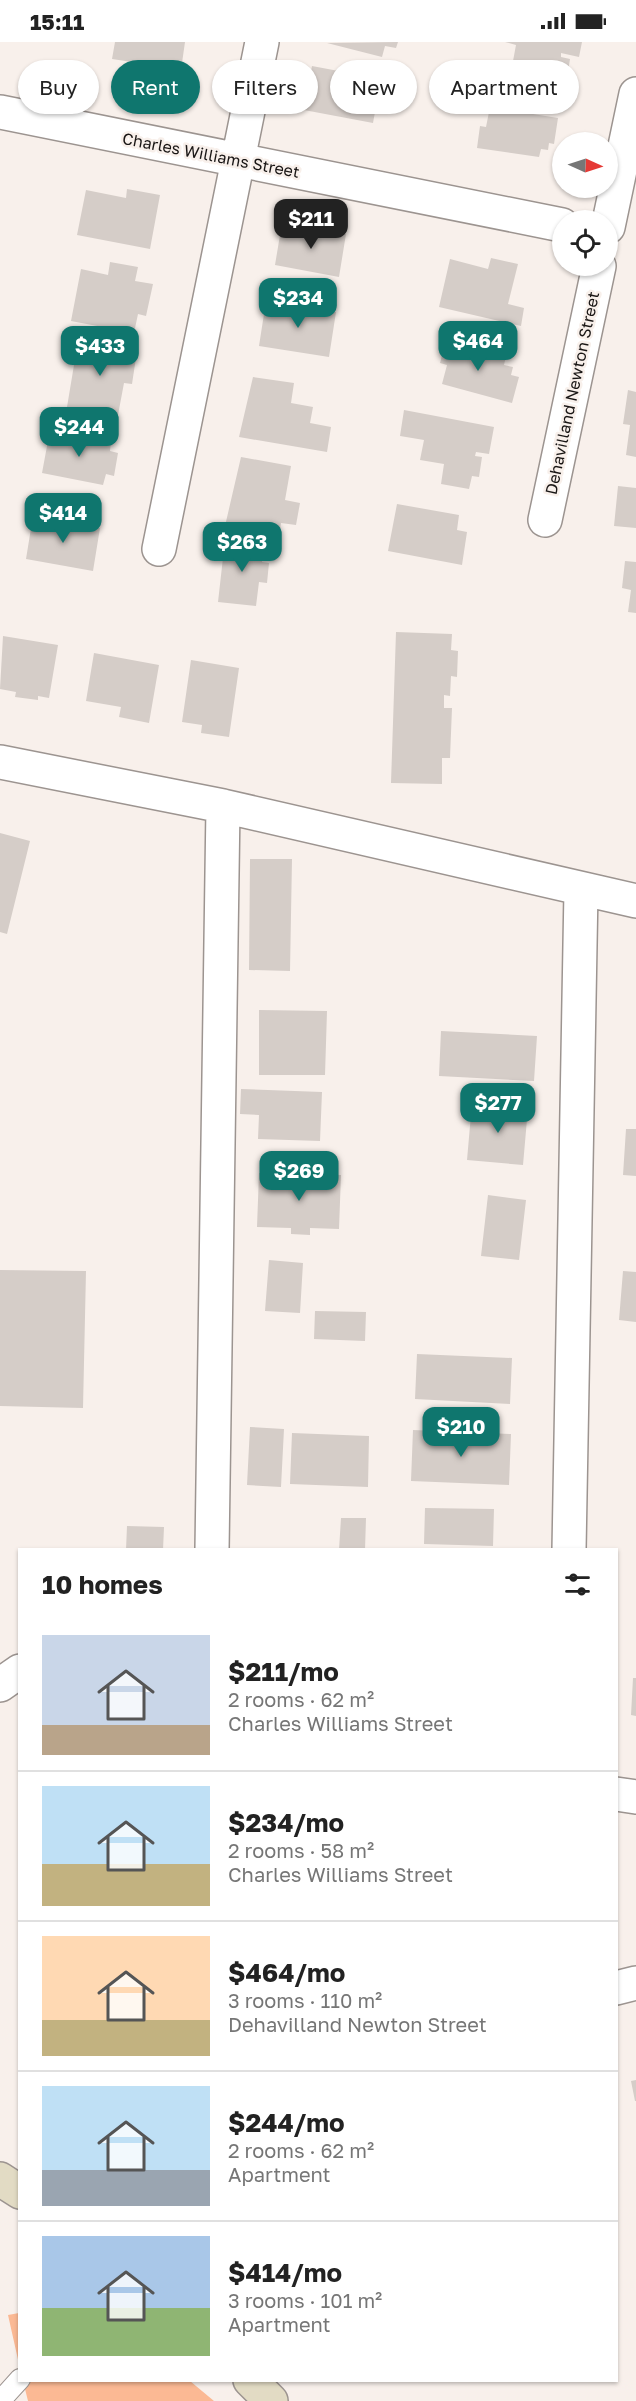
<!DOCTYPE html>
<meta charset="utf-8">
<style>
body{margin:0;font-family:"Golos Text",sans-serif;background:#f2f2f2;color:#222;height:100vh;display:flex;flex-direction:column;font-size:22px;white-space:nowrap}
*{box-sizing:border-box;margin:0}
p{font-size:20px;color:#767676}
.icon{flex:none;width:33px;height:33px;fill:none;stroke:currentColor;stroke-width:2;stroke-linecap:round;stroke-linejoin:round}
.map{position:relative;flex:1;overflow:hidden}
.panel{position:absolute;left:18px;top:1506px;width:600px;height:834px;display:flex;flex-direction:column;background:#fff;border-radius:0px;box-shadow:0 2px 4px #0004}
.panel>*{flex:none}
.banner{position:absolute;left:18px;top:18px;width:600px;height:54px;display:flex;gap:12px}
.needle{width:39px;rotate:93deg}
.buttons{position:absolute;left:552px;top:90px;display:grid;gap:12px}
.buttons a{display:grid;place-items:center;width:66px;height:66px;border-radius:50%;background:#fff;box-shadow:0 2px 4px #0004;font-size:30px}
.price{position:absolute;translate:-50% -51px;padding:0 14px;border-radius:12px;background:#0f766e;color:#fff;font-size:20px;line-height:39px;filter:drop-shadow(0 2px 3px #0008)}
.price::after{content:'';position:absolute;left:50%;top:36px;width:18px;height:14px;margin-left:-9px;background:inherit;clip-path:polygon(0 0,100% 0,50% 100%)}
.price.current{background:#222;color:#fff}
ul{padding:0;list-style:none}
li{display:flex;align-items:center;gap:18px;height:150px;padding:0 24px}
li+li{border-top:2px solid #e0e0e0}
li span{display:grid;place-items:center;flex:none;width:168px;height:120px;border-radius:0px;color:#555}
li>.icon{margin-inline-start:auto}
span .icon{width:72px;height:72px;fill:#fffc;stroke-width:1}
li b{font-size:26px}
h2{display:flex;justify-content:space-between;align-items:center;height:72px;padding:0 24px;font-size:26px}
.pill{padding:0 21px;border-radius:27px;background:#fff;box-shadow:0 2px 4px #0004;font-size:21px;line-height:54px}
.pill.current{background:#0f766e;color:#fff}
.status{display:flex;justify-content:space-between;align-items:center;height:42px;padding:0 30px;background:#fff;direction:ltr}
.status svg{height:16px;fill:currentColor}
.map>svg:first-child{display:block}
.green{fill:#fbb994}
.building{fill:#d5cdc8}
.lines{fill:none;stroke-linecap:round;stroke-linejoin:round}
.lane-casing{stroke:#9c9490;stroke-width:22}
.street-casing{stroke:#9c9490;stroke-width:36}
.secondary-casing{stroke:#9c9490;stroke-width:36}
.lane{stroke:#fff;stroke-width:20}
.street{stroke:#fff;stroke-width:33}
.secondary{stroke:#e2dbc4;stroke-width:33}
.labels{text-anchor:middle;stroke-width:5;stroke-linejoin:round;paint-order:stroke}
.street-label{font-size:16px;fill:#191615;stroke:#f8f0eb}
</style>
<div class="status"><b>15:11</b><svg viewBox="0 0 49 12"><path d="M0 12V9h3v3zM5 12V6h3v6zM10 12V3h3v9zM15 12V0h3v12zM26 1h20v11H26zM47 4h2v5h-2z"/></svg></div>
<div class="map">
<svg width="636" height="2359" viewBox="0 0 636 2359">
<rect width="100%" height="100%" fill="#f8f0eb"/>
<path class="green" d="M 19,2271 L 20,2271 L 19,2322 L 8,2273 Z
M 23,2339 L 190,2339 L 214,2359 L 28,2359 Z"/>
<path class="building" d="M 115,0 L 185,0 L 180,35 L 151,30 L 152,23 L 112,17 Z
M 398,0 L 396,6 L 385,4 L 382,15 L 327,1 Z
M 505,0 L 582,0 L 579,15 L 561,11 L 561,15 L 570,17 L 567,37 L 557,35 L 556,41 L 530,36 L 533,23 L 513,19 L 516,3 Z
M 312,24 L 381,37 L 373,81 L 304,68 Z
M 490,65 L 558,76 L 554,102 L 549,101 L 548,108 L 541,107 L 539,115 L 477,106 L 480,84 L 486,85 Z
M 127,147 L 160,153 L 150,207 L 77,193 L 86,148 L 126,156 Z
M 282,181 L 346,192 L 339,235 L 275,223 Z
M 491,216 L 518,222 L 508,262 L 524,266 L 521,284 L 439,265 L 450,217 L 488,227 Z
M 110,220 L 138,225 L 135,239 L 153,242 L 146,274 L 138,272 L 134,291 L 71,279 L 81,227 L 108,233 Z
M 266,259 L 336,270 L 329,315 L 259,304 Z
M 446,298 L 506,314 L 504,323 L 513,325 L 511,333 L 519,335 L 512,361 L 442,342 L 447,323 L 440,321 Z
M 78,299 L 137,309 L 132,342 L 124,341 L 118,373 L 67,365 Z
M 253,335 L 294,341 L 291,361 L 313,365 L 310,381 L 331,385 L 327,410 L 239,395 Z
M 628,348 L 636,350 L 636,415 L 626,413 L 630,383 L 623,382 Z
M 404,368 L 494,385 L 489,412 L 476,410 L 475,414 L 482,415 L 479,435 L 472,434 L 469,447 L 441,442 L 444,422 L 420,418 L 424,398 L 400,394 Z
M 50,388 L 111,399 L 110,409 L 118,411 L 114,434 L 106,432 L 103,443 L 42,431 Z
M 241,415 L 291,424 L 285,458 L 300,461 L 296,483 L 281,481 L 279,493 L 225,484 Z
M 618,444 L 636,446 L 636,486 L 614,484 Z
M 397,462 L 459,473 L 457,488 L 467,490 L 462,523 L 388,509 Z
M 33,474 L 100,486 L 93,529 L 26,517 Z
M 225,498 L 264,503 L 262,520 L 269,521 L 267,541 L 259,540 L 256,564 L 218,560 Z
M 625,519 L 636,520 L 636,571 L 628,570 L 631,548 L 622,546 Z
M 396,590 L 452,592 L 451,608 L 458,609 L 457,635 L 451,634 L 450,654 L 444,653 L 444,666 L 452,666 L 450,716 L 442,716 L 442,742 L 391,741 Z
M 3,594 L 58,603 L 49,656 L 38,654 L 38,658 L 15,655 L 16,650 L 0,647 Z
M 94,611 L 159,623 L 149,681 L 119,675 L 121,665 L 86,659 Z
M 191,618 L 239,626 L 229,695 L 201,691 L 202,683 L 182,680 Z
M 0,791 L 30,799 L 7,892 L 0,890 Z
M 250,817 L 292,817 L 290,929 L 249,928 Z
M 259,968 L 327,969 L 325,1033 L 259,1033 Z
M 441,989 L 537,994 L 534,1039 L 439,1034 Z
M 241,1047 L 322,1050 L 320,1099 L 258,1097 L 259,1073 L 240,1072 Z
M 472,1061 L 528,1066 L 523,1123 L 467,1118 Z
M 626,1087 L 636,1087 L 636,1134 L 623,1133 Z
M 259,1131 L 341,1133 L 339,1187 L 310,1186 L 310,1193 L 291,1192 L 291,1186 L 257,1185 Z
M 488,1153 L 526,1158 L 519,1218 L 481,1214 Z
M 269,1218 L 303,1221 L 300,1271 L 265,1269 Z
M 0,1228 L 86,1229 L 83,1366 L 0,1364 Z
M 623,1229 L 636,1230 L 636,1280 L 619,1278 Z
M 315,1269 L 366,1270 L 365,1299 L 314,1297 Z
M 417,1312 L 512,1316 L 510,1362 L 415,1357 Z
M 250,1385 L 284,1387 L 281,1445 L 247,1443 Z
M 413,1388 L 511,1392 L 509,1443 L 411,1439 Z
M 292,1391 L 369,1394 L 368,1445 L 290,1442 Z
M 425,1466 L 494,1467 L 493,1504 L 424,1502 Z
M 341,1476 L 366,1476 L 365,1508 L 339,1508 Z
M 127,1484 L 164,1485 L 163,1508 L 126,1508 Z
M 633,1636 L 636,1636 L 636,1674 L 631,1673 Z
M 636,2038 L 636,2059 L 635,2059 L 631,2039 Z"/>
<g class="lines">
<defs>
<path id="lane" d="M 0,2359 L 20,2337"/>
<path id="street" d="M 0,70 L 562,183
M 608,185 L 636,52
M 545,478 L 599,224
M 159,507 L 262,0
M 0,720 L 223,764 L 636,859
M 212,1508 L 223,764
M 569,1508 L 581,848
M 0,1643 L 20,1629
M 616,1752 L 636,1755
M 616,1946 L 636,1941"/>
<path id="secondary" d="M 0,2137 L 20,2150
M 250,2338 L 271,2359"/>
</defs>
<use href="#lane" class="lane-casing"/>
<use href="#street" class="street-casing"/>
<use href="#secondary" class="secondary-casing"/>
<use href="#lane" class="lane"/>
<use href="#street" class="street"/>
<use href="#secondary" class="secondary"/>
</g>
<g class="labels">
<g class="street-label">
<text transform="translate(211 113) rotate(11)" y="6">Charles Williams Street</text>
<text transform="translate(572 351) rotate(-78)" y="6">Dehavilland Newton Street</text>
</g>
</g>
</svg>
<div class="buttons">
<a><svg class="needle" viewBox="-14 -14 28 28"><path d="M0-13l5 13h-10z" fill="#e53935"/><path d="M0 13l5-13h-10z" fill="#767676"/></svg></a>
<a><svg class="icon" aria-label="locate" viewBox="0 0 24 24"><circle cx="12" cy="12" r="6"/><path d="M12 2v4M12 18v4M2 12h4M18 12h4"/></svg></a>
</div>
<b class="price current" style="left:311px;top:208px">$211</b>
<b class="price" style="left:298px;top:287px">$234</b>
<b class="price" style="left:478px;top:330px">$464</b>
<b class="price" style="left:100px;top:335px">$433</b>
<b class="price" style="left:79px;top:416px">$244</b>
<b class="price" style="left:63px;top:502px">$414</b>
<b class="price" style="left:242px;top:531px">$263</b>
<b class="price" style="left:498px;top:1092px">$277</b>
<b class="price" style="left:299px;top:1160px">$269</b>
<b class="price" style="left:461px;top:1416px">$210</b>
<div class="banner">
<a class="pill">Buy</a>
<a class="pill current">Rent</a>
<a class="pill">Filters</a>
<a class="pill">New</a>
<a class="pill">Apartment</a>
</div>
<section class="panel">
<h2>10 homes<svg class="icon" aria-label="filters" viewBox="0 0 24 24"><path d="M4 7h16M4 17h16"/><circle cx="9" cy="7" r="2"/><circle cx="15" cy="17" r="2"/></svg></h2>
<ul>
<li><span style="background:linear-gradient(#c9d6e8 75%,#b9a48a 0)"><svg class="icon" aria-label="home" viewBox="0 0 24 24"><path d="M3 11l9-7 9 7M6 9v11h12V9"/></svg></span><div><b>$211/mo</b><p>2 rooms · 62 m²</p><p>Charles Williams Street</p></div></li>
<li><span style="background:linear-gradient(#bfe0f5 65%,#c2b280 0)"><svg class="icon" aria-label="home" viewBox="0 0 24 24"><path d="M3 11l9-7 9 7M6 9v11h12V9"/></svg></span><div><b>$234/mo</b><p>2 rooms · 58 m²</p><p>Charles Williams Street</p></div></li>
<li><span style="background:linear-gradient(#ffd9b3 70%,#c2b280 0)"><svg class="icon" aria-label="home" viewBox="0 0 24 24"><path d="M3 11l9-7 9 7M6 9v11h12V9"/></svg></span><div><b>$464/mo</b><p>3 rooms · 110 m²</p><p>Dehavilland Newton Street</p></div></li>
<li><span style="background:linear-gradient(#bfe0f5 70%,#9aa5b1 0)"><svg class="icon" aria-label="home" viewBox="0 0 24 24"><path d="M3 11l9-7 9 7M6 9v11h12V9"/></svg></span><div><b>$244/mo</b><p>2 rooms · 62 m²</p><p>Apartment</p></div></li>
<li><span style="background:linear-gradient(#a9c7e8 60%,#8fb573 0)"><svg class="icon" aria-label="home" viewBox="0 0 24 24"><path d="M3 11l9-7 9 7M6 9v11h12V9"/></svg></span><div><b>$414/mo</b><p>3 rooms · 101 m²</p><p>Apartment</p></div></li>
</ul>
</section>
</div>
